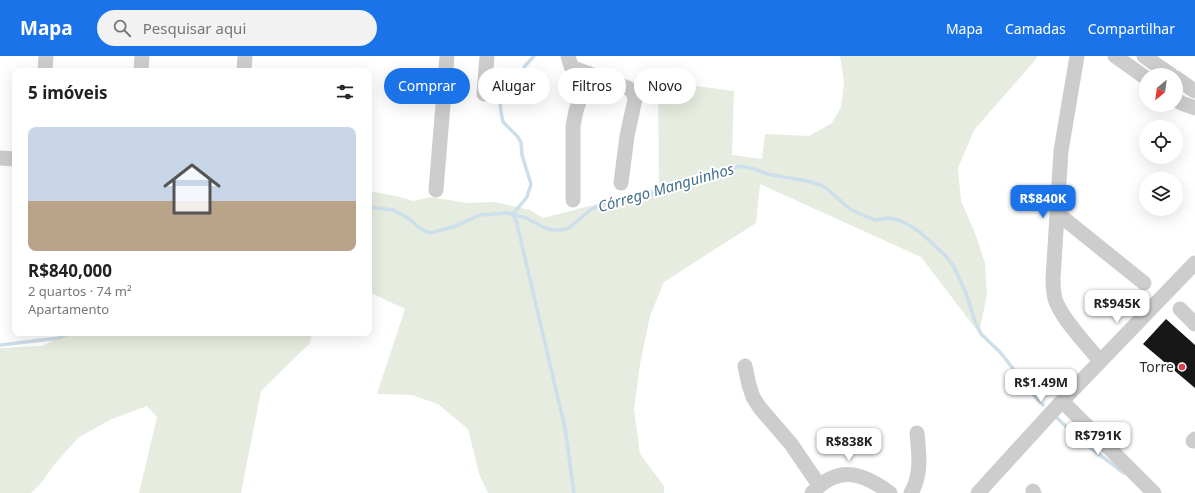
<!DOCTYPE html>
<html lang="pt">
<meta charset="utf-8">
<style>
body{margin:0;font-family:"Noto Sans",sans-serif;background:#f2f2f2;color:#222;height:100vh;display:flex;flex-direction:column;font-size:15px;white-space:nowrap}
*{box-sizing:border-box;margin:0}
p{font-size:13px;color:#767676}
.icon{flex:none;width:22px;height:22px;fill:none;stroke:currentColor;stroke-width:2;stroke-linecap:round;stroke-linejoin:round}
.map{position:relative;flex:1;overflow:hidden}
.panel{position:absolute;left:12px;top:12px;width:360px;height:268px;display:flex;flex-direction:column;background:#fff;border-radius:8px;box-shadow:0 4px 16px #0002}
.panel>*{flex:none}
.guide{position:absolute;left:384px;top:12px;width:380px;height:36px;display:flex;gap:8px}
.needle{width:26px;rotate:209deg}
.tools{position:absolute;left:1139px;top:12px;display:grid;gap:8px}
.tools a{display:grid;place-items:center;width:44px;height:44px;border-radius:50%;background:#fff;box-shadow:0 4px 16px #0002;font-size:20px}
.price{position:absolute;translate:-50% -34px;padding:0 9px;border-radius:8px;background:#fff;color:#222;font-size:13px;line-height:26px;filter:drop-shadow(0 1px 2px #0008)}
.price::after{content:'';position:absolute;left:50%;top:24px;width:12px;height:9px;margin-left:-6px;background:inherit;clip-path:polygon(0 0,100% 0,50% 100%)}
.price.selected{background:#1a73e8;color:#fff}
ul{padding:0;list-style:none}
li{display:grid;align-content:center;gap:8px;height:212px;padding:0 16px}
li span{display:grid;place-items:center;height:124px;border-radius:8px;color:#555}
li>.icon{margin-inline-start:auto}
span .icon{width:72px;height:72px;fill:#fffc;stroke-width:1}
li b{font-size:17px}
h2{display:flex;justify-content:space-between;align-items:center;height:48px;padding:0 16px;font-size:17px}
.pill{padding:0 14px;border-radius:18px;background:#fff;box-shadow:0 4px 16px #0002;font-size:14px;line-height:36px}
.pill.selected{background:#1a73e8;color:#fff}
header{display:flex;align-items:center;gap:24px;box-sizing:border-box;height:56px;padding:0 20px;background:#1a73e8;color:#fff}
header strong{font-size:19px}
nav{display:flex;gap:22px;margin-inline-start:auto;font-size:14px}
.search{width:280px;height:36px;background:#f2f2f2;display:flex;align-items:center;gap:10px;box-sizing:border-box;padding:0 14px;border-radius:22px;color:#767676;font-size:15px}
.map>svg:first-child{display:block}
.green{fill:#e6ecdf}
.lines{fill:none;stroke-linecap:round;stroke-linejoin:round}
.stream{stroke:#cddfea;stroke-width:3.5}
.building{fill:#171717}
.minor{stroke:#cdcdcd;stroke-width:15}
.poi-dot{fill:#d93f4d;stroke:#fff;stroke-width:1.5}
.labels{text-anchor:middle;stroke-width:4;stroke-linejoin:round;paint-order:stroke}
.poi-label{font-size:14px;fill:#303030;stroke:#fff;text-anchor:end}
.water-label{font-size:15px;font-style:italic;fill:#43718d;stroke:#fff}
</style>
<header>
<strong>Mapa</strong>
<div class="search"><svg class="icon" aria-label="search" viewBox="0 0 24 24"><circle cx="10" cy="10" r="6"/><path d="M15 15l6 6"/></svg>Pesquisar aqui</div>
<nav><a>Mapa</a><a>Camadas</a><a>Compartilhar</a></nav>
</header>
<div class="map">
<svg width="1195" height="437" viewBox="0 0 1195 437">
<rect width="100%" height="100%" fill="#fff"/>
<path class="green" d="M 840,0 L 1037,0 L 1037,2 L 974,74 L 958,112 L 961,145 L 975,177 L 985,207 L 987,238 L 979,277 L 921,201 L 760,128 L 756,167 L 664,226 L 650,260 L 640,308 L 634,353 L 640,398 L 664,430 L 664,437 L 488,437 L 479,418 L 468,373 L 438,348 L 412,339 L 377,338 L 405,253 L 369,236 L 369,135 L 396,140 L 413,145 L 431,141 L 467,147 L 495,146 L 530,154 L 543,162 L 659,132 L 658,25 L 734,35 L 732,99 L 762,103 L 765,78 L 809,80 L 832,67 L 841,51 L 844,27 Z
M 69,277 L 312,277 L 310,287 L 261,335 L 241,437 L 139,437 L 157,361 L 147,350 L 112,363 L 79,381 L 54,409 L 41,427 L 31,437 L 0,437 L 0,292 L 42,290 Z"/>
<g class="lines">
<path class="stream" d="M 369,151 L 393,154 L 399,157 L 408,162 L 421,173 L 430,177 L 456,170 L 480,159 L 507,157 L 526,162 L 545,172 L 552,174 L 561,174 L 569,172 L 590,154 L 603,148 L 634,143 L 700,124 L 740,110 L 755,113 L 767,118 L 807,125 L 818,128 L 826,132 L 850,153 L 858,157 L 875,164 L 887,162 L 899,164 L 909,169 L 921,177 L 946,200 L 954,211 L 966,237 L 975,265 L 981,278 L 1000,296 L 1036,342 L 1043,349
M 513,158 L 517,168 L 565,372 L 574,437
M 513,158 L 527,141 L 531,128 L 522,99 L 521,86 L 517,80 L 503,66 L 501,56 L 500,45 L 504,35 L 521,19 L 525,10 L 534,0
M 0,289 L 59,282 L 70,277
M 1056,361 L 1080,384 L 1124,417"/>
</g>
<path class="building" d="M 1166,263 L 1195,289 L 1195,332 L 1143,288 Z"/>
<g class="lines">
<path class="minor" d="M 568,0 L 571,10 L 576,13 L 628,32 C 633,35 634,38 635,43 L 627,80 L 621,127
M 1077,0 L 1061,95 L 1053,223 C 1053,231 1053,240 1057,248 C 1065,266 1087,289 1100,305
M 1115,0 L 1146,22
M 1144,0 L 1171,19
M 45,15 L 46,0
M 141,15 L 142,0
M 244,15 L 245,0
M 1176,22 L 1195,35
M 484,38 L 487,0
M 1176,43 L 1181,47 L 1195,52
M 0,102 L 15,103
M 436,134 L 447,0
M 573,144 L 573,70 L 576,55 L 588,17
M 1057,157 L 1144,227
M 1180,253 L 1195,268
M 745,310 L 749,329 L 753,341 L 760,352 L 791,388 L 819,429
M 1062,345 L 1154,437
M 1193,385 L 1195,383
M 1033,435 L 1034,437
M 812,437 C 838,409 862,416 890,437
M 911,437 C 922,419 919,397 917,377
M 978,437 L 1062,345 L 1195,207"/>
</g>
<circle class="poi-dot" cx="1182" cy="311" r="4"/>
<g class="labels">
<g class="poi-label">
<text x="1174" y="316">Torre</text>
</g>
<g class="water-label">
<text transform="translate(666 132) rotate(-16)" y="5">Córrego Manguinhos</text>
</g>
</g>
</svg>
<div class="tools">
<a><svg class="needle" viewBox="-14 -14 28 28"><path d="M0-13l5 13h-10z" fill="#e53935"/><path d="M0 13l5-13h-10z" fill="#767676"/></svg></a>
<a><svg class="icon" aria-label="locate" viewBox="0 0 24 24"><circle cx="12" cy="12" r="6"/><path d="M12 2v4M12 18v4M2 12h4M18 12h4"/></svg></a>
<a><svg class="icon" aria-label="layers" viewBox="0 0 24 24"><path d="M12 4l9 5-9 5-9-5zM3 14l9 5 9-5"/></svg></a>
</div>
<b class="price selected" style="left:1043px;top:163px">R$840K</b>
<b class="price" style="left:1117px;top:268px">R$945K</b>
<b class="price" style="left:1041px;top:347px">R$1.49M</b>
<b class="price" style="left:1098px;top:400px">R$791K</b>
<b class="price" style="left:849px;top:406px">R$838K</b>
<div class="guide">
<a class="pill selected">Comprar</a>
<a class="pill">Alugar</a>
<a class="pill">Filtros</a>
<a class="pill">Novo</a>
</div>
<section class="panel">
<h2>5 imóveis<svg class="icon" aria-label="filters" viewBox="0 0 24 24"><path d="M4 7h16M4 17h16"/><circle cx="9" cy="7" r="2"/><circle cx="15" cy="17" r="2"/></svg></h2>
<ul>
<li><span style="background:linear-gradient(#c9d6e8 60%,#b9a48a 0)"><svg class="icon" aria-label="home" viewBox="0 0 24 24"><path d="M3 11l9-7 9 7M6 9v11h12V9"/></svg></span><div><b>R$840,000</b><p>2 quartos · 74 m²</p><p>Apartamento</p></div></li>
</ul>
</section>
</div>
